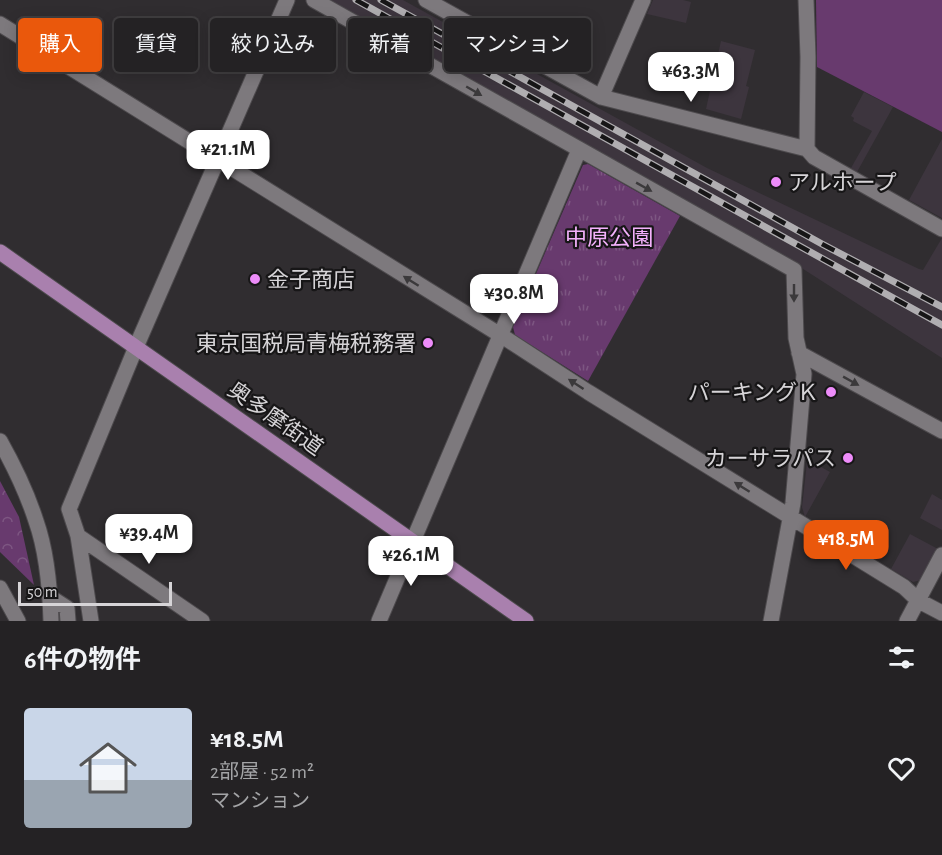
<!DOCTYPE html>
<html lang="ja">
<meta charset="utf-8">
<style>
body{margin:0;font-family:"Alegreya Sans","Noto Sans JP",sans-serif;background:#2c2a2c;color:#f1f3f6;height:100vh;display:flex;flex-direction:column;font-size:22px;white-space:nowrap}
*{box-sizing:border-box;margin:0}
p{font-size:20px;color:#a3a4a6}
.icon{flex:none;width:33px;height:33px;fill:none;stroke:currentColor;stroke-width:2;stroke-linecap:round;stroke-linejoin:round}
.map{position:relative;height:621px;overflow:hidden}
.drawer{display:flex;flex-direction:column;background:#242224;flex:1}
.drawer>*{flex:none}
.banner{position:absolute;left:18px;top:18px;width:600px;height:54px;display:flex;gap:12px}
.scale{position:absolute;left:18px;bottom:15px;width:154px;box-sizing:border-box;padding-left:6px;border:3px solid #d6d4d7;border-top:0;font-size:16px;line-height:21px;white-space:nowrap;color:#d6d4d7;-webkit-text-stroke:4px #171617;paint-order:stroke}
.price{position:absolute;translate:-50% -51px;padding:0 14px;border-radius:12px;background:#fff;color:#222;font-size:20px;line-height:39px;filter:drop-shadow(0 2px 3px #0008)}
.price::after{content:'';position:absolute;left:50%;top:36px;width:18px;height:14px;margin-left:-9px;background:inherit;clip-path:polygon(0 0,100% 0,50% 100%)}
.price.on{background:#ea580c;color:#fff}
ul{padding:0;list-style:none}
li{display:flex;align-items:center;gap:18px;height:150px;padding:0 24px}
li span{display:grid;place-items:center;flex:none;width:168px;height:120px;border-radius:6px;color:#555}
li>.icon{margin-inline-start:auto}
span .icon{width:72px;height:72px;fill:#fffc;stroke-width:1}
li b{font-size:26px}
h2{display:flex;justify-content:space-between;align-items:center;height:72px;padding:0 24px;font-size:26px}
.tag{padding:0 21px;border-radius:6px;background:#242224;box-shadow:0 3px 15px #0003,0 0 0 2px #413f41;font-size:21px;line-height:54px}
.tag.on{background:#ea580c;color:#fff}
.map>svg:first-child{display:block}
.built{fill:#3d353e}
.forest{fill:url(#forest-crowns)}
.park{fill:url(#park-tufts)}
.pitch{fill:#683a6e}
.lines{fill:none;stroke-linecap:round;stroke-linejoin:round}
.minor-casing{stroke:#4d4a4d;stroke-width:17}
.tertiary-casing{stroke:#4d4a4d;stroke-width:17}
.primary-casing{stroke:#4d4a4d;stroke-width:17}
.minor{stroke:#7d797d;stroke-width:15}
.tertiary{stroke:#7d797d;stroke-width:15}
.primary{stroke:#a980ae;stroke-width:15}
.rail-casing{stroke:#b0aeb1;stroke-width:7}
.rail{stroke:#171617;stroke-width:4.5;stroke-dasharray:14;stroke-linecap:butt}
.oneway{fill:#3b393b}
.poi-dot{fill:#ed8cf9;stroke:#171617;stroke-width:2}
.labels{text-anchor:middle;stroke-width:4.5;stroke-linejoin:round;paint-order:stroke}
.poi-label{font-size:22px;fill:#d6d4d7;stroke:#171617;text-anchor:end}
.park-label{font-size:22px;fill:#f4b1fc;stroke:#171617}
.street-label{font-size:22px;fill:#d6d4d7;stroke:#171617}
</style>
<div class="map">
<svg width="942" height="621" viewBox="0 0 942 621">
<defs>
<pattern id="forest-crowns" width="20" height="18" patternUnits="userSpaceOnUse" patternTransform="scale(1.5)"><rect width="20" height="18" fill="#683a6e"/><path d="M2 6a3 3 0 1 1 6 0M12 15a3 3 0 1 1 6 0" fill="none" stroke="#7d5682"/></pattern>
<pattern id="park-tufts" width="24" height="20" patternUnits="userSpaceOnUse" patternTransform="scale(1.5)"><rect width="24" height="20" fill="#683a6e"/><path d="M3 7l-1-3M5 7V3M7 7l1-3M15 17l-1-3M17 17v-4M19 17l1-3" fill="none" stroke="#7d5682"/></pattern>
</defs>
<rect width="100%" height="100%" fill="#302d30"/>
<path class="built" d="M 329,0 L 403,0 L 707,168 L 919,269 L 923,270 L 942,238 L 942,358 L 800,267 L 801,265 Z
M 653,0 L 683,0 L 691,2 L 686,23 L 647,14 Z
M 721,41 L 755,50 L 746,86 L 749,87 L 741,119 L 706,109 Z
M 864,92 L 893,107 L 857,172 L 851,168 L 872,131 L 853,121 L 854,118 L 851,116 Z
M 942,139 L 942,218 L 909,200 Z
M 807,462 L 812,462 L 830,472 L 805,517 L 802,507 Z
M 932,494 L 942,500 L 942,530 L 920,518 Z
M 910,534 L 938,549 L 921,580 L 913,582 L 891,569 Z"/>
<path class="forest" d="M 0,481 L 19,517 L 34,585 L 0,552 Z"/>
<path class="park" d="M 588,164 L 680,216 L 588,381 L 515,335 L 513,327 L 583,165 Z"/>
<path class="pitch" d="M 816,0 L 942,0 L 942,132 L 817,67 Z"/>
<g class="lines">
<defs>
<path id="minor" d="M 314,0 L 794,270 L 796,338 L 804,374 L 803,386 L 793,503 L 771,621
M 426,0 L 601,97 L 807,149 L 814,157 L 942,229
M 806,0 L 808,57 L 807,149
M 0,24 L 502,336 L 588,392 L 904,587 L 919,601 L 942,613
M 601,97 L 643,0
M 799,353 L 942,431
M 0,441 C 14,466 27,493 36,521 C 47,552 50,588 51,621
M 78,536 L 202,621
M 0,588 L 18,621
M 50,597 L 67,608 L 68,621
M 91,621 L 78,536 L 69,509 L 136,347
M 379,621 L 579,150
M 907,621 L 942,555"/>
<path id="tertiary" d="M 136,347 L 287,0"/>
<path id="primary" d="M 0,252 L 526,621"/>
</defs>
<use href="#minor" class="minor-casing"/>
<use href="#tertiary" class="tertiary-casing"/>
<use href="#primary" class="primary-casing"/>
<use href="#minor" class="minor"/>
<use href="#tertiary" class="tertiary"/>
<use href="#primary" class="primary"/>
<defs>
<path id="rail" d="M 356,0 L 942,325
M 381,0 L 822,244 L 942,307"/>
</defs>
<use href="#rail" class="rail-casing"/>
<use href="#rail" class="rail"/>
</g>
<defs><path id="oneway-solid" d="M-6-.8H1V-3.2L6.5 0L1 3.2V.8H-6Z" transform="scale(1.5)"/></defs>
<g class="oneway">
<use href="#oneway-solid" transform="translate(474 91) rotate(30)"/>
<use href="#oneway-solid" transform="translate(644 187) rotate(29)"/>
<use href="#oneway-solid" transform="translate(411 281) rotate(-148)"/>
<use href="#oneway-solid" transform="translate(794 293) rotate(90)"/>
<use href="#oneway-solid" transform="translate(851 381) rotate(29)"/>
<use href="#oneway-solid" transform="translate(576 384) rotate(-147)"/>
<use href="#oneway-solid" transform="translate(742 487) rotate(-148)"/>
</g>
<g class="poi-dot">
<circle cx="776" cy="182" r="6"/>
<circle cx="255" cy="279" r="6"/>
<circle cx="428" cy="343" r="6"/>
<circle cx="831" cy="392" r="6"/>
<circle cx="848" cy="458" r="6"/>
</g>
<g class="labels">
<g class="poi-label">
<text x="788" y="190" text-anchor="start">アルホープ</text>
<text x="267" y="287" text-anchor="start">金子商店</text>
<text x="416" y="351">東京国税局青梅税務署</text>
<text x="819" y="400">パーキングＫ</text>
<text x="836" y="466">カーサラパス</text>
</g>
<g class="park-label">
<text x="609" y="245">中原公園</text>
</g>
<g class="street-label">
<text transform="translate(276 418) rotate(35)" y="8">奥多摩街道</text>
</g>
</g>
</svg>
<div class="scale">50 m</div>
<b class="price" style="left:691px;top:103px">¥63.3M</b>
<b class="price" style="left:228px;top:181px">¥21.1M</b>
<b class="price" style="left:514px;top:325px">¥30.8M</b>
<b class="price" style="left:149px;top:565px">¥39.4M</b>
<b class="price on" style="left:846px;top:571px">¥18.5M</b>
<b class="price" style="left:411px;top:587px">¥26.1M</b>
<div class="banner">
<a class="tag on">購入</a>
<a class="tag">賃貸</a>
<a class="tag">絞り込み</a>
<a class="tag">新着</a>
<a class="tag">マンション</a>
</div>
</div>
<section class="drawer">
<h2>6件の物件<svg class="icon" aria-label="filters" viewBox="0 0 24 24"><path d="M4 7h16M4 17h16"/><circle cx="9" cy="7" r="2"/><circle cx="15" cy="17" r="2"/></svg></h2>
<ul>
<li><span style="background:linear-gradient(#c9d6e8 60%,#9aa5b1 0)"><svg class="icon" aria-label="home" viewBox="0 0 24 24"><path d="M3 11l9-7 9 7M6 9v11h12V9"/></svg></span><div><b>¥18.5M</b><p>2部屋 · 52 m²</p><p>マンション</p></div><svg class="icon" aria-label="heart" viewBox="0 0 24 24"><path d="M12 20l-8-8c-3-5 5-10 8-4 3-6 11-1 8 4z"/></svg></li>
</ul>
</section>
